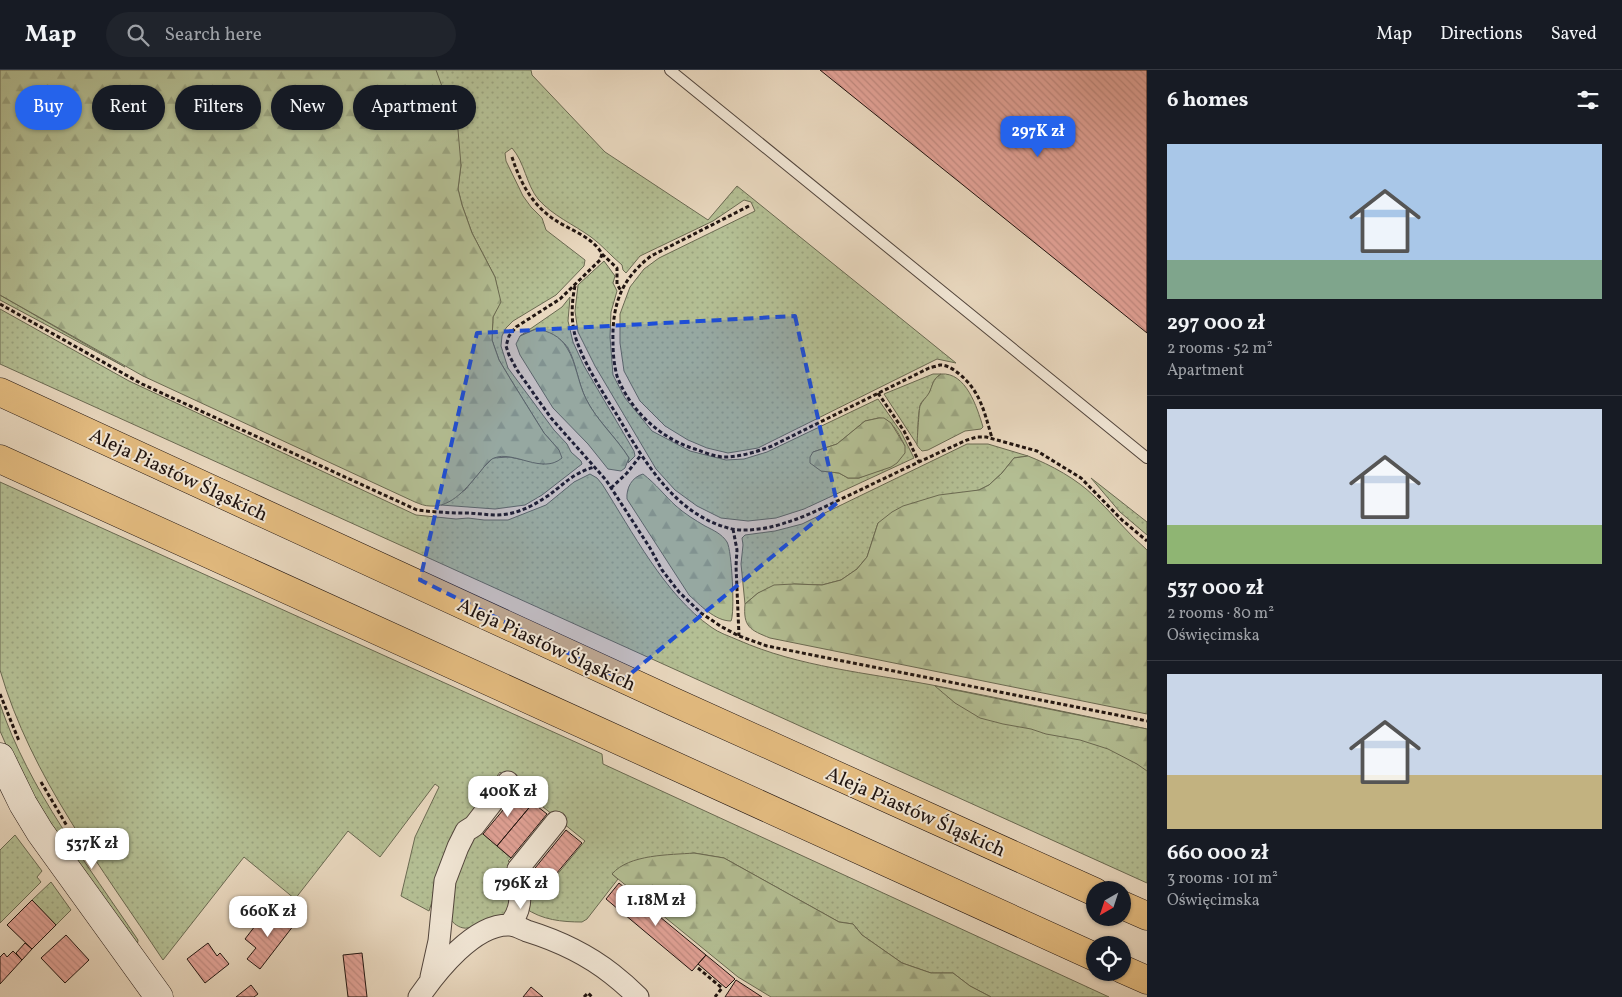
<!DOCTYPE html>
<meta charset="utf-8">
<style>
body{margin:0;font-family:Vollkorn,serif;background:#20242c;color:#f1f3f6;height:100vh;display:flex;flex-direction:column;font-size:19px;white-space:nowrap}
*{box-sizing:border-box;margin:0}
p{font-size:16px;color:#9ea1a6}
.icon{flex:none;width:28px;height:28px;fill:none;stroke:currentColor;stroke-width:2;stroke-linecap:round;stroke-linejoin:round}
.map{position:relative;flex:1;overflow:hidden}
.panel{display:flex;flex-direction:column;background:#171b24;width:475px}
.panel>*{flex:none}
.guide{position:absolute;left:15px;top:15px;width:475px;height:45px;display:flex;gap:10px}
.needle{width:32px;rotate:219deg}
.fabs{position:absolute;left:1086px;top:811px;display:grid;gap:10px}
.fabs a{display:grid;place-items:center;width:45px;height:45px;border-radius:50%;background:#171b24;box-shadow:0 1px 4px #0004;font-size:25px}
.price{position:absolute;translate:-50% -42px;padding:0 11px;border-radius:10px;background:#fff;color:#222;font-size:16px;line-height:32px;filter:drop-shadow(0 1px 2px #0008)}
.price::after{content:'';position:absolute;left:50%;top:30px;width:15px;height:11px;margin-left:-8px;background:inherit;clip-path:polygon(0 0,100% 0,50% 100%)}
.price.active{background:#2563eb;color:#fff}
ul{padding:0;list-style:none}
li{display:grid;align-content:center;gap:10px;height:265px;padding:0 20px}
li+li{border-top:1px solid #363941}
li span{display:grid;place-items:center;height:155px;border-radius:0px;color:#555}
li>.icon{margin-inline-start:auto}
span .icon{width:90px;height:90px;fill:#fffc;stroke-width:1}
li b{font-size:21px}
h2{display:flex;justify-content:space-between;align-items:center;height:60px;padding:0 20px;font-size:21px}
.pill{padding:0 18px;border-radius:22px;background:#171b24;box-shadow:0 1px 4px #0004;font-size:18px;line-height:45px}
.pill.active{background:#2563eb;color:#fff}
header{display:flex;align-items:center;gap:30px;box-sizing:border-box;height:70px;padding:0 25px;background:#171b24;border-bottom:1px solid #363941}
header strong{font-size:24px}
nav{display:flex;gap:28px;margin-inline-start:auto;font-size:18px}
.search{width:350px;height:45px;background:#20242c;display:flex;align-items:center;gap:12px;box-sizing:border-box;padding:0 18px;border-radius:28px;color:#9ea1a6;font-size:19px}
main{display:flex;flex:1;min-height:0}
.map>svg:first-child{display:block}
.grass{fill:url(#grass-dots);stroke:#6a6a52;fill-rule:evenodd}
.forest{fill:url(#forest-firs);stroke:#6a6a52}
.building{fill:url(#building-back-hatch);stroke:#201410}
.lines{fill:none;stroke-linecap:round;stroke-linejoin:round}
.lane-casing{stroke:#52453c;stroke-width:12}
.street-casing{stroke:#52453c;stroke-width:23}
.secondary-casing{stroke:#201410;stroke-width:29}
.highway-casing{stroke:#201410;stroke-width:29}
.path{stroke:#201410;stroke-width:3;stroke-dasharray:4 2.5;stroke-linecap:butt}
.lane{stroke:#f1e6d5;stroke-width:10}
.street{stroke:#f1e6d5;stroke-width:21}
.secondary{stroke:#f1e6d5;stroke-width:28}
.highway{stroke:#e4bc80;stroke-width:28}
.marked{fill:#1d4ed8;fill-opacity:0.2;stroke:#1d4ed8;stroke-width:4;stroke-dasharray:10 6;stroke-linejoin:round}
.labels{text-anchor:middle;stroke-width:4;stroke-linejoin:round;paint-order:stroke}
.street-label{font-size:20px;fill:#201410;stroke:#f1e6d5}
</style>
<header>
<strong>Map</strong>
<div class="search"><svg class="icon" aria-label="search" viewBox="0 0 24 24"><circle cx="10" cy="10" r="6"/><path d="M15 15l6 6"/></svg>Search here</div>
<nav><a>Map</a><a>Directions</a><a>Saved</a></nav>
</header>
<main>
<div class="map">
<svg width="1147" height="927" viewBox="0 0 1147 927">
<defs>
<pattern id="grass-dots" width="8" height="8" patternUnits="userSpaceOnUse" patternTransform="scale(1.25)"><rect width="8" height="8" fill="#b4bf94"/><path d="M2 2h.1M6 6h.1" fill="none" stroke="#9aa37f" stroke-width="1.8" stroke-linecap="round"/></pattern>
<pattern id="forest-firs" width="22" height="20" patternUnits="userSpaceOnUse" patternTransform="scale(1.25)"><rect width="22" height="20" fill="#b4bf94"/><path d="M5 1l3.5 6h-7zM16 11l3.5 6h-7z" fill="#9aa37f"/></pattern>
<pattern id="building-back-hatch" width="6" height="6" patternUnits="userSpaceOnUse" patternTransform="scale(1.25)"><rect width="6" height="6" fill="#e3a398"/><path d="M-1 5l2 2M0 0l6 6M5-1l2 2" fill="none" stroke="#c28b82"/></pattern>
</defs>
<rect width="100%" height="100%" fill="#e9d8bf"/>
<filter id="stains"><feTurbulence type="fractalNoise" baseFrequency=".004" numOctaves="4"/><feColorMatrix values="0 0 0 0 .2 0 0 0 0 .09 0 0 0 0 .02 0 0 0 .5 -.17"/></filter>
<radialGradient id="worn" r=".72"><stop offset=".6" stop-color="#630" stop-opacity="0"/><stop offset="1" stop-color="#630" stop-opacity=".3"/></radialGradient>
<path class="grass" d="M 436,0 L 531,0 L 532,5 L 605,82 L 708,150 L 737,116 L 956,293 L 937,289 L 758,378 L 728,383 L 707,378 L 688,370 L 665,356 L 640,331 L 624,301 L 620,273 L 620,244 L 630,217 L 644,199 L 659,188 L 755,141 L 751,132 L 744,130 L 713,151 L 640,186 L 626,203 L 623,200 L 622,195 C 611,186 602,175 591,167 C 573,154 553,146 538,129 C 526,114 525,93 512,78 L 505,83 L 506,91 L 523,126 L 531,137 L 542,148 L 546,160 L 585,190 L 584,196 L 556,225 L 513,251 L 506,258 L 502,266 L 501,276 L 508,298 L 554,360 L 567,374 L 571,382 L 581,391 L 582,394 L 542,425 L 525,435 L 495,439 L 441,435 L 465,420 L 483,398 L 493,388 L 509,387 L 544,394 L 559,380 L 544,363 L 511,310 L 499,290 L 492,270 L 493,247 L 500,232 L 495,207 L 472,163 L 462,135 L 458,119 L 461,95 Z
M 604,191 L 615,206 L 613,213 L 617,221 L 611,242 L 610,267 L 613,305 L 625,328 L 652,361 L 690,381 L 726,390 L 744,389 L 767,382 L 878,329 L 901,362 L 914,388 L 804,439 L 776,448 L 748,451 L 721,448 L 697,436 L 675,420 L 656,399 L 595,296 L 578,262 L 575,241 L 578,215 ZM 879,348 C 893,349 899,365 905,376 L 883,400 L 873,402 L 859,408 L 848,408 L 839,403 L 821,401 L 813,382 L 837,374 L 865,351 Z
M 0,225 L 125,297 L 0,230 Z
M 570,227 L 568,251 L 573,272 L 584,296 L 634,381 L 635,386 L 628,393 L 629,388 C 616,367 597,351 586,329 C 578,313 576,292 568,278 C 560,266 548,263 535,259 L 520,266 L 562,237 Z
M 0,239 L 129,311 L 416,445 L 456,449 L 468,448 L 484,450 L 508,450 L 546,435 L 574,412 L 590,404 L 597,408 L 602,414 C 632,461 665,525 711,557 C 719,563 729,566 738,570 C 799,597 868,603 932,615 C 1004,629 1076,644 1147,659 L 1147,813 L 0,294 Z
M 933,304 L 941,304 C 932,309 933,316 929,324 C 927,327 923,330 921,333 C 918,338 917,371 918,376 L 884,324 Z
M 967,374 L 988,374 L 1028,386 L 1014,388 L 1002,403 L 989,415 L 979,420 L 960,424 L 878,453 L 867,487 L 857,499 L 841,510 L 822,515 L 794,514 L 758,523 L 745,534 L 741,494 L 743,475 L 742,468 L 745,465 L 775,461 L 802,454 Z
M 1091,408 L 1147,452 L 1147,465 L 1120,442 Z
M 0,412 L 602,684 L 603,694 L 1109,927 L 991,927 L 970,916 L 953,903 L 931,903 L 902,893 L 862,865 L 853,854 L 839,852 L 724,788 L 694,783 L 612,804 L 618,809 L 587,849 L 582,852 C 562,852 542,850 525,838 L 525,810 L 530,805 L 546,818 L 585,771 L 500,702 L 463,754 L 443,798 L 429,841 L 401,826 L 415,767 L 439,717 L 435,714 L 380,787 L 348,761 L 295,829 L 244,787 L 163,890 C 102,798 31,707 0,600 Z
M 0,634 C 29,720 88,795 138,870 L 137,877 L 55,765 L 11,686 L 0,661 Z
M 479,764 L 483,764 L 511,788 L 508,791 L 513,795 C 514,812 516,826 507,841 C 503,848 476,857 468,858 C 461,859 455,855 451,850 L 449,824 L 473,768 Z
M 15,765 L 42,801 L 37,807 L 41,812 L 0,853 L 0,780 Z
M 51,812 L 71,840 L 56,855 L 32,830 Z"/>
<path class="forest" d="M 0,0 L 436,0 L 458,60 L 461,95 L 458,119 L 462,135 L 472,163 L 495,207 L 501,232 L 493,247 L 492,270 L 499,290 L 511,310 L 544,363 L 559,380 L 562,388 C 542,405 514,380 494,388 C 489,390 483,398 480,402 C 468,416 452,438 430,436 C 425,436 420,434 415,432 L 143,306 L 0,225 Z
M 536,259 C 549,261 560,266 567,278 C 576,292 578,313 586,329 C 597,351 616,367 629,388 L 625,398 L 621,401 L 608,399 L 588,374 L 553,338 L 520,285 L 516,274 L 520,266 Z
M 941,304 C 966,302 977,337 983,357 L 981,359 L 965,361 L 928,380 L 922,381 C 920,379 918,377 917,375 C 917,373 919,339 920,336 C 922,331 926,328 929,323 C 933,315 932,310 941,304 Z
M 879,348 L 884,348 L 891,353 L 905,376 L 905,383 L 897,393 L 891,397 L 859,408 L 848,408 L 839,403 L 821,401 L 810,393 L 810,387 L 813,382 L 837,374 L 865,351 Z
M 1028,386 C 1051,395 1077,409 1095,427 C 1113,444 1128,464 1147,480 L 1147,644 L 770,568 C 750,560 743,557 745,534 L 758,523 L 774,515 L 794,514 L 822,515 L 841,510 L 857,499 L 867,487 L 878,453 L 892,442 L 903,436 L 939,425 L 979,420 L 989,415 L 1002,403 L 1014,388 Z
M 643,404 C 656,414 665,426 676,436 C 685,444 695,450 705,456 C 713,460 722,464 727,472 C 732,480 735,544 731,551 C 715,551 700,535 689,525 L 627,429 C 626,418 632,407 643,404 Z
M 935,616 L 1147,659 L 1147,701 L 1137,694 L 1108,679 L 1080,670 L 1046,664 L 1031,659 L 1003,654 L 980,648 L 955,633 Z
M 694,783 L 724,788 L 839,852 L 853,854 L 862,865 L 902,893 L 931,903 L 953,903 L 970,916 L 991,927 L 771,927 L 738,907 L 612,804 C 629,784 670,785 694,783 Z"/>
<path class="building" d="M 820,0 L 1147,0 L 1147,263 Z
M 519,721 L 533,733 L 497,776 L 483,764 Z
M 533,733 L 547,744 L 511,788 L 497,776 Z
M 566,760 L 582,773 L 546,816 L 531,803 Z
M 619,813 L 706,885 L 692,901 L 606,829 Z
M 32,830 L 56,855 L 32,879 L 7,855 Z
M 284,841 L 297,851 L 260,899 L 247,889 L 256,878 L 245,869 L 262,847 L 274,855 Z
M 66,865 L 89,890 L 65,913 L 41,888 Z
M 25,873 L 32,879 L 22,890 L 16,883 Z
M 208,873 L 217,886 L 220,883 L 229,894 L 205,913 L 187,889 Z
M 13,881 L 22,890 L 0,914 L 0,887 L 4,883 L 7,887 Z
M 362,883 L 367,927 L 348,927 L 343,885 Z
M 706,885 L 735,909 L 726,918 L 698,894 Z
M 736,910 L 762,927 L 725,927 Z
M 251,915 L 258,924 L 254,927 L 236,927 Z
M 531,917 L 543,927 L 523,927 Z"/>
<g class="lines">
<defs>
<path id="lane" d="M 670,0 L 1147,388"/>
<path id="street" d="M 509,855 C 525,838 519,820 518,799 L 556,752
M 431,907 L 439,871 L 445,811 L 458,777 L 466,761 L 474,756 L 508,712
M 419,927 C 437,901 474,854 509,855 C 515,855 522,859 527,861 C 556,870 588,885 612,904 C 621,911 630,919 638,927"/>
<path id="secondary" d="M 0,687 L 23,734 L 40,762 L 159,927"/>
<path id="highway" d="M 0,322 L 674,632 L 1095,822
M 0,389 L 1095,887
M 1122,835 L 1147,846
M 1122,899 L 1147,910"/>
</defs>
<use href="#lane" class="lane-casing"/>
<use href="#street" class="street-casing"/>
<use href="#secondary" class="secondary-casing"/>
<use href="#highway" class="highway-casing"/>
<path class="path" d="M 512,87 C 520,112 532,135 555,150 C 570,160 593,167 602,184 L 600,190 L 560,229 L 516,257 L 509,266 L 506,276 L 509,285 L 517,300 L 551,348 L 606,410 L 650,478 L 662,500 L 679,522 L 701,543 L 722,557 L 739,566 L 767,576 L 1147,651
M 749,136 L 651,186 C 621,209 612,235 613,272 C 613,283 614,295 617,306 C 630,341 662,370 698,380 C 706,383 716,387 724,387 C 740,387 756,382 772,376 L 929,298 C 932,297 937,296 940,295 C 947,295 953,299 958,303 C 980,320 984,341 992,368
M 602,184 L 617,198 L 617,214 L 621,221
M 575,216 C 572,230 571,246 574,261 C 579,286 603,323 617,345 C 644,391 674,443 728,458 C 746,463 771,458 788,452 C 810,445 832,433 854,423 C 891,405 929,387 967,370 L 977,367 L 986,367 L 1037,381 L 1081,408 L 1122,450 L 1147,471
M 0,234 L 142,314 L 417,440 C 433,442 449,443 466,443 C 476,443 486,445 497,445 C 513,445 529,438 543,429 C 562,417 571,403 595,397
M 878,323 L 904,361 L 919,392
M 611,418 L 627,403 L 641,385
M 733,459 L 737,480 L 736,496 L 739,566
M 0,624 L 19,671
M 41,712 L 67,756
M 698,898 L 722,918 L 715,927
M 584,927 L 588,923 L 592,927"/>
<use href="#lane" class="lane"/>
<use href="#street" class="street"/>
<use href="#secondary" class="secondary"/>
<use href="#highway" class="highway"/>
</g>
<path class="marked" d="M 795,246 L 837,433 L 623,610 L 420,510 L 477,263 Z"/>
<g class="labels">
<g class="street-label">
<text transform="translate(179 404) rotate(25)" y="7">Aleja Piastów Śląskich</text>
<text transform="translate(547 574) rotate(25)" y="7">Aleja Piastów Śląskich</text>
<text transform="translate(916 741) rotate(24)" y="7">Aleja Piastów Śląskich</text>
</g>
</g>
<rect width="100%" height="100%" filter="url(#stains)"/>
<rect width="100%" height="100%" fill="url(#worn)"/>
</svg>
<div class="fabs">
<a><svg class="needle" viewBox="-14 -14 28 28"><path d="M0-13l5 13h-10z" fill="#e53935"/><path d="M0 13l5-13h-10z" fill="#9ea1a6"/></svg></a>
<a><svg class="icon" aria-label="locate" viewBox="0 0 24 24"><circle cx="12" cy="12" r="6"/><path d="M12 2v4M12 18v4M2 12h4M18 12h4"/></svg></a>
</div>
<b class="price active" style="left:1038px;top:88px">297K zł</b>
<b class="price" style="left:508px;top:748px">400K zł</b>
<b class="price" style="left:92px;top:800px">537K zł</b>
<b class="price" style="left:521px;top:840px">796K zł</b>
<b class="price" style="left:656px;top:857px">1.18M zł</b>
<b class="price" style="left:268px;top:868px">660K zł</b>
<div class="guide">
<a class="pill active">Buy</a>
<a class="pill">Rent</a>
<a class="pill">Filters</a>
<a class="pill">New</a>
<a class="pill">Apartment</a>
</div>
</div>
<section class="panel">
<h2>6 homes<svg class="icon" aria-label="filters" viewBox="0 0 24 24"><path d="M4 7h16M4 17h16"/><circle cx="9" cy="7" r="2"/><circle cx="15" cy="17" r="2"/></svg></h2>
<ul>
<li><span style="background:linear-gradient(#a9c7e8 75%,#7fa58c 0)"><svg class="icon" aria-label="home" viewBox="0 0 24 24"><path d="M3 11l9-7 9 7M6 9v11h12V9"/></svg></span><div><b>297 000 zł</b><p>2 rooms · 52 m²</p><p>Apartment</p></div></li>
<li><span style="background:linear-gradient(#c9d6e8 75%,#8fb573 0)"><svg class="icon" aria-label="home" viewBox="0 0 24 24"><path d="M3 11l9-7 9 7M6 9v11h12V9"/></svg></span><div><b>537 000 zł</b><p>2 rooms · 80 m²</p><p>Oświęcimska</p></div></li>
<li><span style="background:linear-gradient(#c9d6e8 65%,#c2b280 0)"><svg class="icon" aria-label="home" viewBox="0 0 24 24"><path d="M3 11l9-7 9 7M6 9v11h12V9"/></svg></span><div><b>660 000 zł</b><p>3 rooms · 101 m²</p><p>Oświęcimska</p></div></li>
</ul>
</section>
</main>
